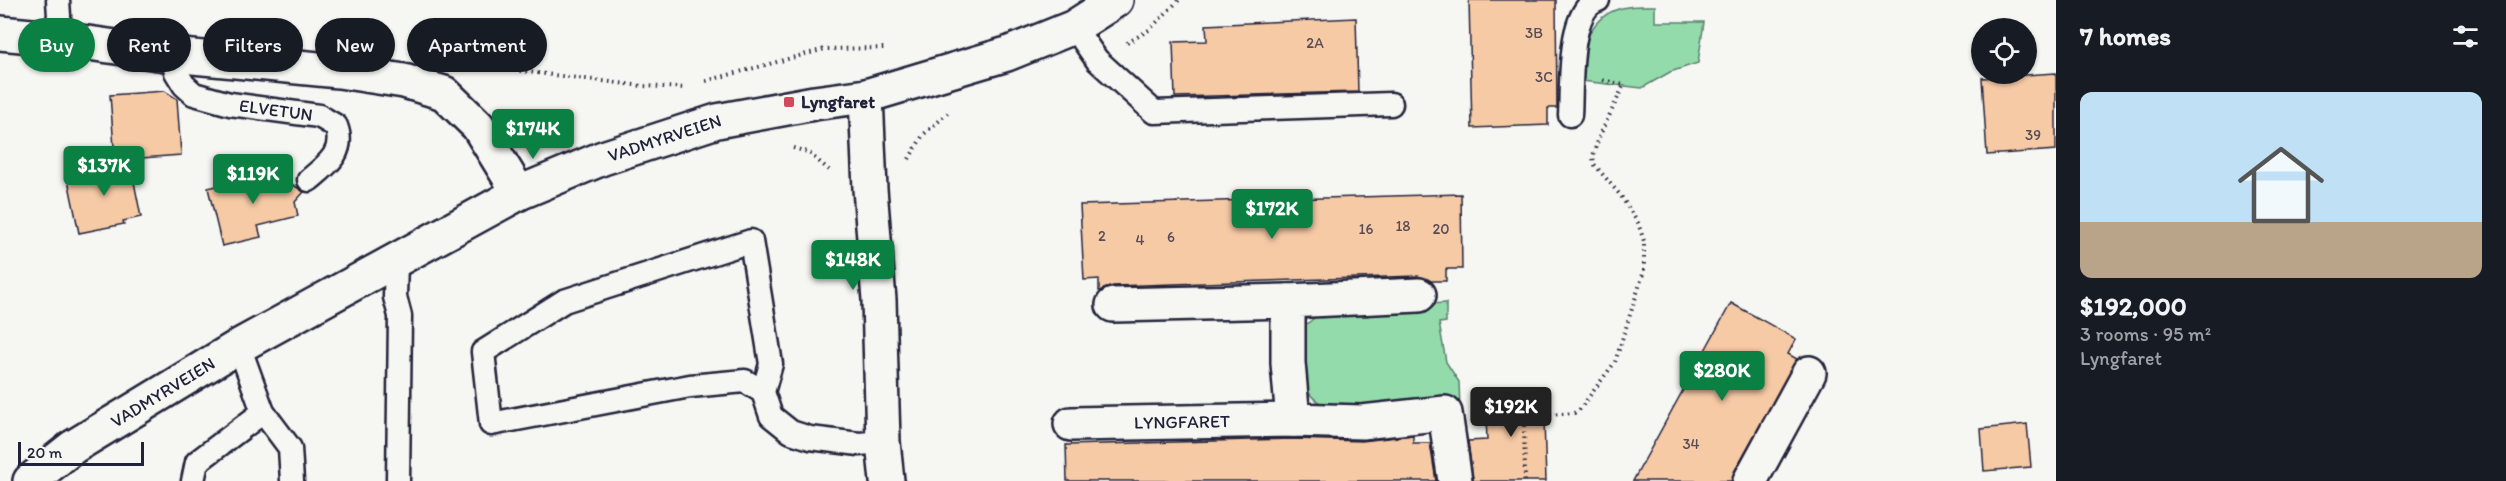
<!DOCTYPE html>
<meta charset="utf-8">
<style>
body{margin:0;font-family:Itim,sans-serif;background:#20242c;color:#f1f3f6;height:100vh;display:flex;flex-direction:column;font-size:22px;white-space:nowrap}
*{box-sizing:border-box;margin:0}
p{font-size:20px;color:#9ea1a6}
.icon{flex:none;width:33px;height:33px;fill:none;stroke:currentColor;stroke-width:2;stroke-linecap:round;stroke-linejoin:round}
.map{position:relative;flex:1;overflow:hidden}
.panel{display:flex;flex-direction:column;background:#171b24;width:450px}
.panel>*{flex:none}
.guide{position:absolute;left:18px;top:18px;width:570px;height:54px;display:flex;gap:12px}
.buttons{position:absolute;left:1971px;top:18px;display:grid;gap:12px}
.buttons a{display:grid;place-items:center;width:66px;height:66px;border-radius:50%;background:#171b24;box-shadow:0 2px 4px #0004;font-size:30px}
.scale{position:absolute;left:18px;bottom:15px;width:126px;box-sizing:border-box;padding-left:6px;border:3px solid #22223b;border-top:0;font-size:16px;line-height:21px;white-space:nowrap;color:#22223b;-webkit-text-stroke:4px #f6f6f2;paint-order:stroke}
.price{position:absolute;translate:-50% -51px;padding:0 14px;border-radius:6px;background:#0b8043;color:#fff;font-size:20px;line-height:39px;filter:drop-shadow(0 2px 3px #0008)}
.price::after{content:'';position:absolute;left:50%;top:36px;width:18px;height:14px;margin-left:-9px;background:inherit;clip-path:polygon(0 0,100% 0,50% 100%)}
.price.selected{background:#222;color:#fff}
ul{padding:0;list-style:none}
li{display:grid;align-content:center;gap:12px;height:318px;padding:0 24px}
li+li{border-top:2px solid #363941}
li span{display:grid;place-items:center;height:186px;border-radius:12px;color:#555}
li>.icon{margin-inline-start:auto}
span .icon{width:108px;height:108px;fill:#fffc;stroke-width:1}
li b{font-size:26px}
h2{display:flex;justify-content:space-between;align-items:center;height:72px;padding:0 24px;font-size:26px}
.chip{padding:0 21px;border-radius:27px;background:#171b24;box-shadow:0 2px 4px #0004;font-size:21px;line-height:54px}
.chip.selected{background:#0b8043;color:#fff}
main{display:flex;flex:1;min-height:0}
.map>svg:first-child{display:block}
.green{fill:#93dbaa;stroke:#5a7e72;stroke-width:1.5}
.building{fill:#f7caa6;stroke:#22223b;stroke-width:1.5}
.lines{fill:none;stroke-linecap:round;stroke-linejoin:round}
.lane-casing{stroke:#22223b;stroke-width:27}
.street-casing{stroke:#22223b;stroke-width:38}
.secondary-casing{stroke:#22223b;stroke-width:38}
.path{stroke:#22223b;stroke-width:4;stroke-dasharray:1.5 4.5;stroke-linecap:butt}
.lane{stroke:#f6f6f2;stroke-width:22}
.street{stroke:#f6f6f2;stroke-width:33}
.secondary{stroke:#f6f6f2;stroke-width:33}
.poi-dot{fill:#d1495b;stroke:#f6f6f2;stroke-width:2}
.labels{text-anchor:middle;stroke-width:5;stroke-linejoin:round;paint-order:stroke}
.number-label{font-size:15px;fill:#574c56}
.poi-label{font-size:18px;font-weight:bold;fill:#22223b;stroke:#f6f6f2;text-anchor:start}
.street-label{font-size:18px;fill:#22223b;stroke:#f6f6f2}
</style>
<main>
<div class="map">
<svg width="2056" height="481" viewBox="0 0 2056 481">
<rect width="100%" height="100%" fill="#f6f6f2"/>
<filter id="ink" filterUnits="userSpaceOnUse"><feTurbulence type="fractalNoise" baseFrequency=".0167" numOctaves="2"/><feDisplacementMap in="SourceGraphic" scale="12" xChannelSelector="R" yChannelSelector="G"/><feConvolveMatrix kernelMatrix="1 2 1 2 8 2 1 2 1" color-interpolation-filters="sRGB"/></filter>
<g filter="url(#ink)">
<path class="green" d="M 1655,6 L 1655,22 L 1704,22 L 1698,63 L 1670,72 L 1642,88 L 1582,81 C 1582,50 1586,17 1622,8 C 1632,5 1644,6 1655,6 Z
M 1446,303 L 1446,322 L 1439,323 L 1446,362 L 1459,382 L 1460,408 L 1447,401 L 1359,405 L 1359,409 C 1331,408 1319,410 1303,385 L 1303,328 C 1318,311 1333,311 1354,307 L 1355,316 L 1368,316 L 1368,307 Z"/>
<path class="building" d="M 1469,0 L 1556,0 L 1557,108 L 1548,108 L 1548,125 L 1472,128 Z
M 1356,18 L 1358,92 L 1175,97 L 1173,42 L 1207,41 L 1206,25 Z
M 2056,73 L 2056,150 L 1987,155 L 1982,78 Z
M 165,91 L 177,99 L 181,155 L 115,160 L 110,95 Z
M 130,162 L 141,217 L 123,221 L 124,224 L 79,233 L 67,175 Z
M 287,169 L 290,183 L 304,192 L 295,202 L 298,216 L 258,226 L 261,237 L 222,246 L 208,188 Z
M 1461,194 L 1462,269 L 1446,269 L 1446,281 L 1431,281 L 1418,276 L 1113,286 L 1099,291 L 1099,279 L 1084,280 L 1080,205 Z
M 1731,303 L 1796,339 L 1788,354 L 1797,359 L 1734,472 L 1731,481 L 1633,481 Z
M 1543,389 L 1546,481 L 1473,481 L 1468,441 L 1487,440 L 1485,391 Z
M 2027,424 L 2031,467 L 1984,471 L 1981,429 Z
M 1413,435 L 1413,443 L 1430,443 L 1436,481 L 1067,481 L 1066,445 L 1293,439 L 1362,441 Z"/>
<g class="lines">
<defs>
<g id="lane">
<path d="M 1074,27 L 1097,60 L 1154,112 L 1391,104"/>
<path d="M 53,38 L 59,16 L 58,0"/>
<path id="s1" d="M 172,55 L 176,72 L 184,85 L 194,94 L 230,104 L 319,116 L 336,126 C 346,152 327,165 309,180"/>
<path d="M 1570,115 C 1572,88 1567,10 1598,0"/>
<path d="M 396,262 L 395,297 L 400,316 L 398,481"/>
<path d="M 239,346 L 263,412 L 290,448 L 292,481"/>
<path d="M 763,392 L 771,364 L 751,241 L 564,301 L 483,352 L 491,424 L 690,386 L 745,381 L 763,392 L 771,416 L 791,432 L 810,438 L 859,444 L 883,442"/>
<path d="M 193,481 L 197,462 L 263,412"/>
</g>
<g id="street">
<path d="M 0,33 L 53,38 L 172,55 L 339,71 L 404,81 L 444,93 L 478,126 L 519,193"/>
<path d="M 1113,305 L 1288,301"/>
<path d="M 1293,420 L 1288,363 L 1288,301 L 1419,295"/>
<path id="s2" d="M 1071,424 L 1293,420 L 1362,422 L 1445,413 L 1455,481"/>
<path d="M 1750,481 L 1809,373"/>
</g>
<g id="secondary">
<path d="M 866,96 L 870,189 L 879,300 L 883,442 L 887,481"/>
<path id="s3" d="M 30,481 L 73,447 L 239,346 L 519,193 L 603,158 L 717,121 L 814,103 L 866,96 L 1007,54 L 1074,27 L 1116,0"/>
</g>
</defs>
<use href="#lane" class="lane-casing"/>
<use href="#street" class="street-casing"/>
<use href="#secondary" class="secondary-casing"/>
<path class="path" d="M 1127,43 L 1149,30 L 1179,0
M 472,65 L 643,86 L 685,88
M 706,81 L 825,49 L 886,48
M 793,148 L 808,152 L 829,170
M 909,159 L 923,135 L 948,113
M 1525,481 L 1524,417 L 1574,413 L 1580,409 L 1615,362 L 1644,271 L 1644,241 L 1638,223 L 1621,196 L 1594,164 L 1593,156 L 1599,137 L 1624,85 L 1603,80"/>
<use href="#lane" class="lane"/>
<use href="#street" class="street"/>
<use href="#secondary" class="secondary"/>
</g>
</g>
<rect class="poi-dot" x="783" y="96" width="12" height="12" rx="3"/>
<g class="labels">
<g class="number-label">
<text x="1534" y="38">3B</text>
<text x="1315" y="48">2A</text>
<text x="1544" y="82">3C</text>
<text x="2033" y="140">39</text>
<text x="1403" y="231">18</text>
<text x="1366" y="234">16</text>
<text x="1441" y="234">20</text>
<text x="1102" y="241">2</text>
<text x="1171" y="242">6</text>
<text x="1140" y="245">4</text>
<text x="1691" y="449">34</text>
</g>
<g class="poi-label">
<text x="801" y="108">Lyngfaret</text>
</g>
<g class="street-label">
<text dy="6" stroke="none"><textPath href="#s1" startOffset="130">ELVETUN</textPath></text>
<text dy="6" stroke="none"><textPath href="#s3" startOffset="724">VADMYRVEIEN</textPath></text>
<text dy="6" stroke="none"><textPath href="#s3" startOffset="160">VADMYRVEIEN</textPath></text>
<text dy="6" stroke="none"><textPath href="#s2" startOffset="111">LYNGFARET</textPath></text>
</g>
</g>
</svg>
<div class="buttons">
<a><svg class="icon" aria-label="locate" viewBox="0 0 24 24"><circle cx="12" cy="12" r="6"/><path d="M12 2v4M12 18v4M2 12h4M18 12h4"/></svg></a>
</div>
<div class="scale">20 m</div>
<b class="price" style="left:533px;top:160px">$174K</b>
<b class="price" style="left:104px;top:197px">$137K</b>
<b class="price" style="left:253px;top:205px">$119K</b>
<b class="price" style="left:1272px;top:240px">$172K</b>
<b class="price" style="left:853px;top:291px">$148K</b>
<b class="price" style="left:1722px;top:402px">$280K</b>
<b class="price selected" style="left:1511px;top:438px">$192K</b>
<div class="guide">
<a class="chip selected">Buy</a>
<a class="chip">Rent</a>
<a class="chip">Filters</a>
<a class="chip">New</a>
<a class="chip">Apartment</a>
</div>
</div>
<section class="panel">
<h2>7 homes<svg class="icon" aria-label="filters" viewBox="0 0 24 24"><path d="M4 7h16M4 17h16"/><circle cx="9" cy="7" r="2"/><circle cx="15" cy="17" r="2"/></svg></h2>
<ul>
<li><span style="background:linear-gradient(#bfe0f5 70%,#b9a48a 0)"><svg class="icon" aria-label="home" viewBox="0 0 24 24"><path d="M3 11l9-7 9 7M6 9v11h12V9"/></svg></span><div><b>$192,000</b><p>3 rooms · 95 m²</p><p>Lyngfaret</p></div></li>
</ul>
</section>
</main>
